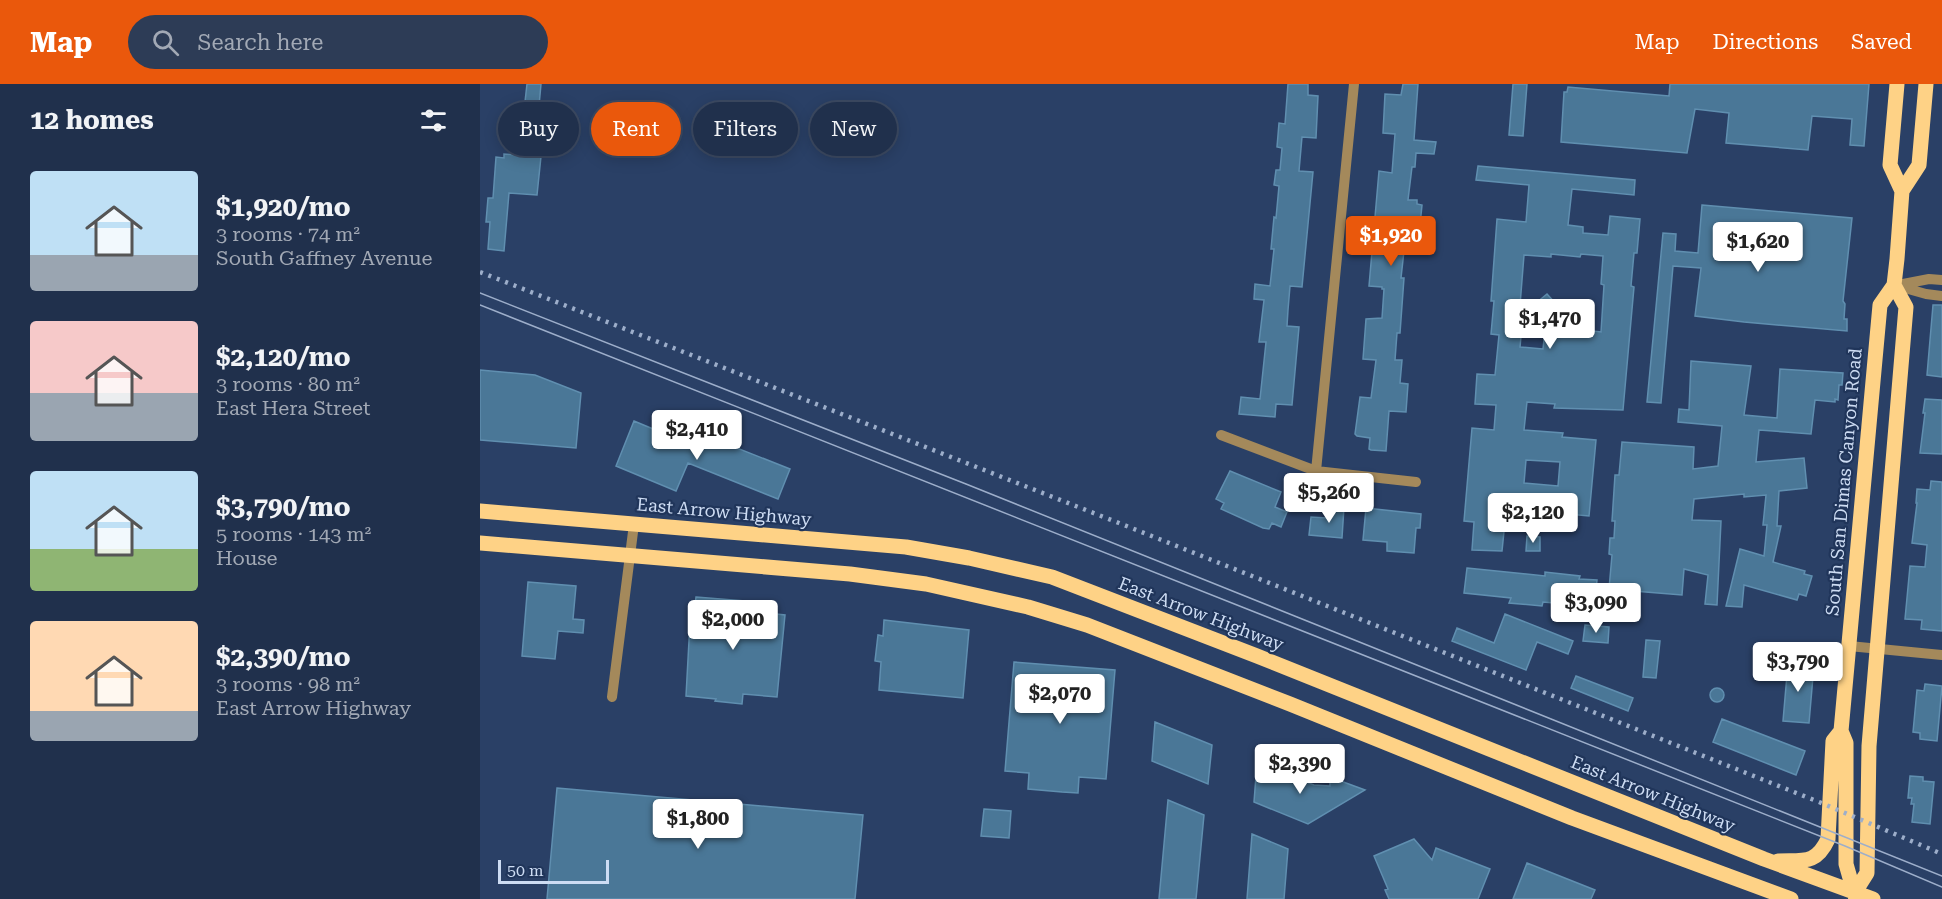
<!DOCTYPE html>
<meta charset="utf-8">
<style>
body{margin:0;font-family:"Roboto Serif",serif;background:#2d3c56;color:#f1f3f6;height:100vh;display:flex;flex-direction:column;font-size:22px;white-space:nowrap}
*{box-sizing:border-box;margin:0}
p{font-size:20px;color:#a2a9b5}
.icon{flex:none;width:33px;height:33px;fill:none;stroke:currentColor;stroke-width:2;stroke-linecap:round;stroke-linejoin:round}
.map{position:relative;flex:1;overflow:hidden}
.side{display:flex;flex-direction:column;background:#20304c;width:480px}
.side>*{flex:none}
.hud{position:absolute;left:18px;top:18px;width:570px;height:54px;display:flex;gap:12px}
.scale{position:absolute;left:18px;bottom:15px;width:111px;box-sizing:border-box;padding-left:6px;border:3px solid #cddcf3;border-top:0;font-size:16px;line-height:21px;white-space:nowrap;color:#cddcf3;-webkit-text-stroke:4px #20355a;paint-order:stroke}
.price{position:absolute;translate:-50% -51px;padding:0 14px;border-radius:6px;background:#fff;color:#222;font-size:20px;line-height:39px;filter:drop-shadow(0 2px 3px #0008)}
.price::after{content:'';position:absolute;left:50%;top:36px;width:18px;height:14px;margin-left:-9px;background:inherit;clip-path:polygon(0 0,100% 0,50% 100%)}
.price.current{background:#ea580c;color:#fff}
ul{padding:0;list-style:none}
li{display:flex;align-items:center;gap:18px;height:150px;padding:0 30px}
li span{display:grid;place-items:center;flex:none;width:168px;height:120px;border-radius:6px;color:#555}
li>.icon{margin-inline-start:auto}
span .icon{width:72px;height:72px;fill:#fffc;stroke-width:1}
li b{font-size:26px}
h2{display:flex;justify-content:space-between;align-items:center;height:72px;padding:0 30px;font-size:26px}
.tag{padding:0 21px;border-radius:27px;background:#20304c;box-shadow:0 3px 15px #0003,0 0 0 2px #3d4b64;font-size:21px;line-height:54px}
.tag.current{background:#ea580c;color:#fff}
header{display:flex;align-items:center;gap:36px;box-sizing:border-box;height:84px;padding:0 30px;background:#ea580c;color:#fff}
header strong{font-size:28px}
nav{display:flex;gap:33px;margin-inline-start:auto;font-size:21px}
.search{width:420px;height:54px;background:#2d3c56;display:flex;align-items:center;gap:15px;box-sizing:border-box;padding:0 21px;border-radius:33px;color:#a2a9b5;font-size:22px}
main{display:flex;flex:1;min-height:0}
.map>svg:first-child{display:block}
.building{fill:#4a7797;stroke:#608fb0;stroke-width:1.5;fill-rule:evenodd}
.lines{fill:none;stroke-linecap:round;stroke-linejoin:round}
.minor{stroke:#a4895b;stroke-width:10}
.major{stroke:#fed286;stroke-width:15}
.tram{stroke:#9daeca;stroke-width:1.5}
.rail{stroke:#9daeca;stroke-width:4.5;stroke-dasharray:3 6;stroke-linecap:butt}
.labels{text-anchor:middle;stroke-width:4.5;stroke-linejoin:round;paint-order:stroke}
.street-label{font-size:18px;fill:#cddcf3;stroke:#20355a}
</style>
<header>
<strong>Map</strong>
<div class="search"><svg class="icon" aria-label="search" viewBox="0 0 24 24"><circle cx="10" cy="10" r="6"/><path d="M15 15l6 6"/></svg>Search here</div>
<nav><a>Map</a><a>Directions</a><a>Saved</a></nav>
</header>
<main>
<section class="side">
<h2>12 homes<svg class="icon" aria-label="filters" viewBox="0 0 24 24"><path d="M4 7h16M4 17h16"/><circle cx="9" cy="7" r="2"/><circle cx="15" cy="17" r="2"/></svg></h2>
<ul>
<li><span style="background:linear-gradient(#bfe0f5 70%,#9aa5b1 0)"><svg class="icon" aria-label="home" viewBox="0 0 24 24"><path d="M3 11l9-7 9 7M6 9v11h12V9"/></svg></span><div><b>$1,920/mo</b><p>3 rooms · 74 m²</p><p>South Gaffney Avenue</p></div></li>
<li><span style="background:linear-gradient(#f6c9c9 60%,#9aa5b1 0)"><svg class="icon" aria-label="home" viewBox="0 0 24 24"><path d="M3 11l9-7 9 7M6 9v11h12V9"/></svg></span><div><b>$2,120/mo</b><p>3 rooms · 80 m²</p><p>East Hera Street</p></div></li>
<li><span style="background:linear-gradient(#bfe0f5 65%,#8fb573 0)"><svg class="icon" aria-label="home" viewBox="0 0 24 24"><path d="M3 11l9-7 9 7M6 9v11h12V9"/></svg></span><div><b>$3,790/mo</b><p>5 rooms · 143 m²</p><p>House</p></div></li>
<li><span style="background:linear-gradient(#ffd9b3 75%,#9aa5b1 0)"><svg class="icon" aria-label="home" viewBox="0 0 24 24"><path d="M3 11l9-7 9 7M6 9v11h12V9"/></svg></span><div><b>$2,390/mo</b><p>3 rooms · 98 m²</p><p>East Arrow Highway</p></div></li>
</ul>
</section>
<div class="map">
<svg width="1462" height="815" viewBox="0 0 1462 815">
<rect width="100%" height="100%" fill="#2a4066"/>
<path class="building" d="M 47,0 L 61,0 L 58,33 L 65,34 L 57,111 L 29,109 L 24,167 L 8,165 L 10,138 L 6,138 L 8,114 L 13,114 L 16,73 L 24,74 L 24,70 L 39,71 Z
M 808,0 L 828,0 L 828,11 L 838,12 L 836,54 L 822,53 L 819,87 L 833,88 L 822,203 L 810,202 L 808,226 L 807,242 L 819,243 L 812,321 L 796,320 L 795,333 L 759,330 L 761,313 L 780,315 L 786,258 L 779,258 L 784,216 L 774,215 L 775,200 L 790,202 L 794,165 L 791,165 L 794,133 L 796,134 L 799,102 L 794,101 L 796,86 L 800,86 L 802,64 L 797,63 L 799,39 L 805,40 Z
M 923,0 L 938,0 L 934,56 L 956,58 L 954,70 L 936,69 L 935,83 L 932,83 L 928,116 L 937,116 L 937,120 L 942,121 L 940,141 L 936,141 L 935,145 L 929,144 L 928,158 L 925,158 L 921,194 L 924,194 L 920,249 L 917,249 L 915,276 L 922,276 L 920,299 L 928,300 L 926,328 L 909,327 L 906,367 L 891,366 L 889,365 L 890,354 L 877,352 L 875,350 L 880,313 L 891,314 L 896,276 L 883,275 L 886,235 L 902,234 L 904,205 L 902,205 L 902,203 L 889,202 L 899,87 L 912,89 L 915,50 L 903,49 L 905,10 L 921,11 Z
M 1033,0 L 1047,0 L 1043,52 L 1029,51 Z
M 1190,0 L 1389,0 L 1384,62 L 1370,61 L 1372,35 L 1332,32 L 1328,66 L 1246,59 L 1249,29 L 1215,25 L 1207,69 L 1081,58 L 1084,8 L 1087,8 L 1088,3 L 1189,12 Z
M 998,82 L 1155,96 L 1154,111 L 1092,105 L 1088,141 L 1103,143 L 1103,149 L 1128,151 L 1130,132 L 1160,135 L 1157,169 L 1154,169 L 1151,202 L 1154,203 L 1143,326 L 1074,324 L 1075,320 L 1047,318 L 1044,346 L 1083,349 L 1082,353 L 1116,356 L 1109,432 L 1076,429 L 1075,432 L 1026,428 L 1022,467 L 992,466 L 994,438 L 984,437 L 992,344 L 1014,346 L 1016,321 L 995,320 L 997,290 L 1015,291 L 1019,251 L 1011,250 L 1014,217 L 1011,217 L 1017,135 L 1046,138 L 1049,101 L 996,96 ZM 1071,170 L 1100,173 L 1101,170 L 1123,172 L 1121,200 L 1124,201 L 1121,248 L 1098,245 L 1098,249 L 1065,246 L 1063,265 L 1040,263 L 1043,231 L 1039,234 L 1044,171 L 1071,173 ZM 1046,376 L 1080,378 L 1078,402 L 1044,399 Z
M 1222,121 L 1372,134 L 1363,217 L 1365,220 L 1364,235 L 1367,235 L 1367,247 L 1264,238 L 1215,232 L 1221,184 L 1193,182 L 1181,319 L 1167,318 L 1183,149 L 1196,150 L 1195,167 L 1218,169 Z
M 1067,210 L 1076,220 L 1065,229 L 1056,219 Z
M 1453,221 L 1462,221 L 1462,293 L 1447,291 Z
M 1211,277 L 1271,282 L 1264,331 L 1297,334 L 1300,285 L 1363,289 L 1362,301 L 1359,301 L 1358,316 L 1355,315 L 1355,318 L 1335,316 L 1331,350 L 1279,346 L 1276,378 L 1324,374 L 1327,404 L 1299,407 L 1297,442 L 1301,442 L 1293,478 L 1325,487 L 1324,490 L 1332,492 L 1326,512 L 1319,510 L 1317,516 L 1264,501 L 1262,523 L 1246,522 L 1260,465 L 1284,472 L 1287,441 L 1283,441 L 1286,411 L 1264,413 L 1264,410 L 1214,415 L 1212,436 L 1241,437 L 1237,521 L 1225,520 L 1228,491 L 1204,485 L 1202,511 L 1129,505 L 1132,471 L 1129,470 L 1130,454 L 1134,454 L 1135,437 L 1132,437 L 1135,391 L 1139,391 L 1142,358 L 1214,363 L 1213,385 L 1238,382 L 1242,342 L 1198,338 L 1199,325 L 1209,326 Z
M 0,286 L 55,291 L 101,309 L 96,364 L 0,356 Z
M 1445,315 L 1462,316 L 1462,370 L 1440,369 L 1445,329 L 1443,329 Z
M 154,337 L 214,362 L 219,349 L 310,385 L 298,415 L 208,379 L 196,407 L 136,382 Z
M 750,387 L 801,408 L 795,423 L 807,428 L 801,443 L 792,439 L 789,445 L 783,444 L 741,425 L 744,419 L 736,415 Z
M 1451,397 L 1462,398 L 1462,547 L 1441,545 L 1442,536 L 1425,535 L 1430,482 L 1445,483 L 1447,461 L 1432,459 L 1437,419 L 1436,419 L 1437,405 L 1450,406 Z
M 848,422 L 864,423 L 862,454 L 829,451 L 831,433 L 847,434 Z
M 886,424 L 941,430 L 940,444 L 936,444 L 934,469 L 907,467 L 907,458 L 883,456 Z
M 1047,452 L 1060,453 L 1060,467 L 1046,467 Z
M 987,484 L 1065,492 L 1065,488 L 1100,492 L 1099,495 L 1117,496 L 1114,527 L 1097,525 L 1097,521 L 1063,518 L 1062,522 L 1029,519 L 1031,514 L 984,509 Z
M 48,498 L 96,502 L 93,535 L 104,536 L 103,549 L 78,547 L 75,575 L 42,572 Z
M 216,513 L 277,518 L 276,528 L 305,531 L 297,613 L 263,610 L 262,620 L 235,617 L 236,615 L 206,612 L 211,520 L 215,521 Z
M 1025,530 L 1093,557 L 1088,570 L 1057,558 L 1046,586 L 972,557 L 977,544 L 1014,559 Z
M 404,536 L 489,546 L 483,614 L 399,606 L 401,578 L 395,577 L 398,551 L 403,552 Z
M 1105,541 L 1129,543 L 1128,559 L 1103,557 Z
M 1166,556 L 1180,557 L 1176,594 L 1163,593 Z
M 534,578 L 635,586 L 626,695 L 599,693 L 598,709 L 582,708 L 548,705 L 549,689 L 525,687 Z
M 1308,579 L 1334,581 L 1329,639 L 1303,637 Z
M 1096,592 L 1153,614 L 1148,627 L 1091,604 Z
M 1445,600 L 1462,602 L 1457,657 L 1440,655 L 1440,649 L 1433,648 L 1437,606 L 1444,607 Z
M1230 611a7 7 0 1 1 14 0a7 7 0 1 1-14 0Z
M 1242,635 L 1325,667 L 1316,691 L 1233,658 Z
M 675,638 L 732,661 L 728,700 L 672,677 Z
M 777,679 L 834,701 L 850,702 L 850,693 L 885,706 L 828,740 L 774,718 Z
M 1430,692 L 1443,693 L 1443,697 L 1454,698 L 1450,740 L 1432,738 L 1434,720 L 1431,720 L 1432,714 L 1428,714 Z
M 77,704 L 383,731 L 375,815 L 67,815 Z
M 688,716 L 724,731 L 716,815 L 679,815 Z
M 504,725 L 531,727 L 529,754 L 501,752 Z
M 772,750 L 808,765 L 804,815 L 767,815 Z
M 934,755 L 952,776 L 956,764 L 1010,785 L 998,815 L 909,815 L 905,806 L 908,805 L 894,772 Z
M 1047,779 L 1115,806 L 1111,815 L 1033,815 Z"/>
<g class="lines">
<path class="minor" d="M 1414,201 L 1446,210 L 1462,212
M 1418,201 L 1449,195 L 1462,196
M 741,351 L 836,387 L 936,398
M 836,387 L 874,0
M 1369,562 L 1462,571
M 132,613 L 154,440"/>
<path class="major" d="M 1422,107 L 1439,81 L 1446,0
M 0,427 L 426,463 L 489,474 L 572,493 L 777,572 L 1284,775 L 1393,815
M 0,459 L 370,490 L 446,500 L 548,523 L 607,541 L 810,620 L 1092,734 L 1311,815
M 1298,777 C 1323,776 1336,781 1348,755 L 1353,657 L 1361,647
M 1375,808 L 1387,789 L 1389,662 L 1426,223 L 1414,201
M 1376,815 L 1366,780 L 1366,659 L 1361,647 L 1400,221 L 1414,201 L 1417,175 L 1422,107 L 1410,81 L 1417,0"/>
<path class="tram" d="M 0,209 L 486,400 L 1462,792
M 0,221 L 1365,762 L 1462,803"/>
<path class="rail" d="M 0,188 L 639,439 L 1339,718 L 1462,770"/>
</g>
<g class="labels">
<g class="street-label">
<text transform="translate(1364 398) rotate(-85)" y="6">South San Dimas Canyon Road</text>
<text transform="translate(244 428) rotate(5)" y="6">East Arrow Highway</text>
<text transform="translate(721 530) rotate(21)" y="6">East Arrow Highway</text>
<text transform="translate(1173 710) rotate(22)" y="6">East Arrow Highway</text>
</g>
</g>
</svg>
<div class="scale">50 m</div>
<b class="price current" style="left:911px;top:183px">$1,920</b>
<b class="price" style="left:1278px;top:189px">$1,620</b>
<b class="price" style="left:1070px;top:266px">$1,470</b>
<b class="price" style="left:217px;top:377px">$2,410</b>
<b class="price" style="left:849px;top:440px">$5,260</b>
<b class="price" style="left:1053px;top:460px">$2,120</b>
<b class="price" style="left:1116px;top:550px">$3,090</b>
<b class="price" style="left:253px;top:567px">$2,000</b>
<b class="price" style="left:1318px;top:609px">$3,790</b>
<b class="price" style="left:580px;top:641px">$2,070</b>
<b class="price" style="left:820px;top:711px">$2,390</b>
<b class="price" style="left:218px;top:766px">$1,800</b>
<div class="hud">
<a class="tag">Buy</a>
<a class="tag current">Rent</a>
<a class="tag">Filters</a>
<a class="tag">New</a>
</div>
</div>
</main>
